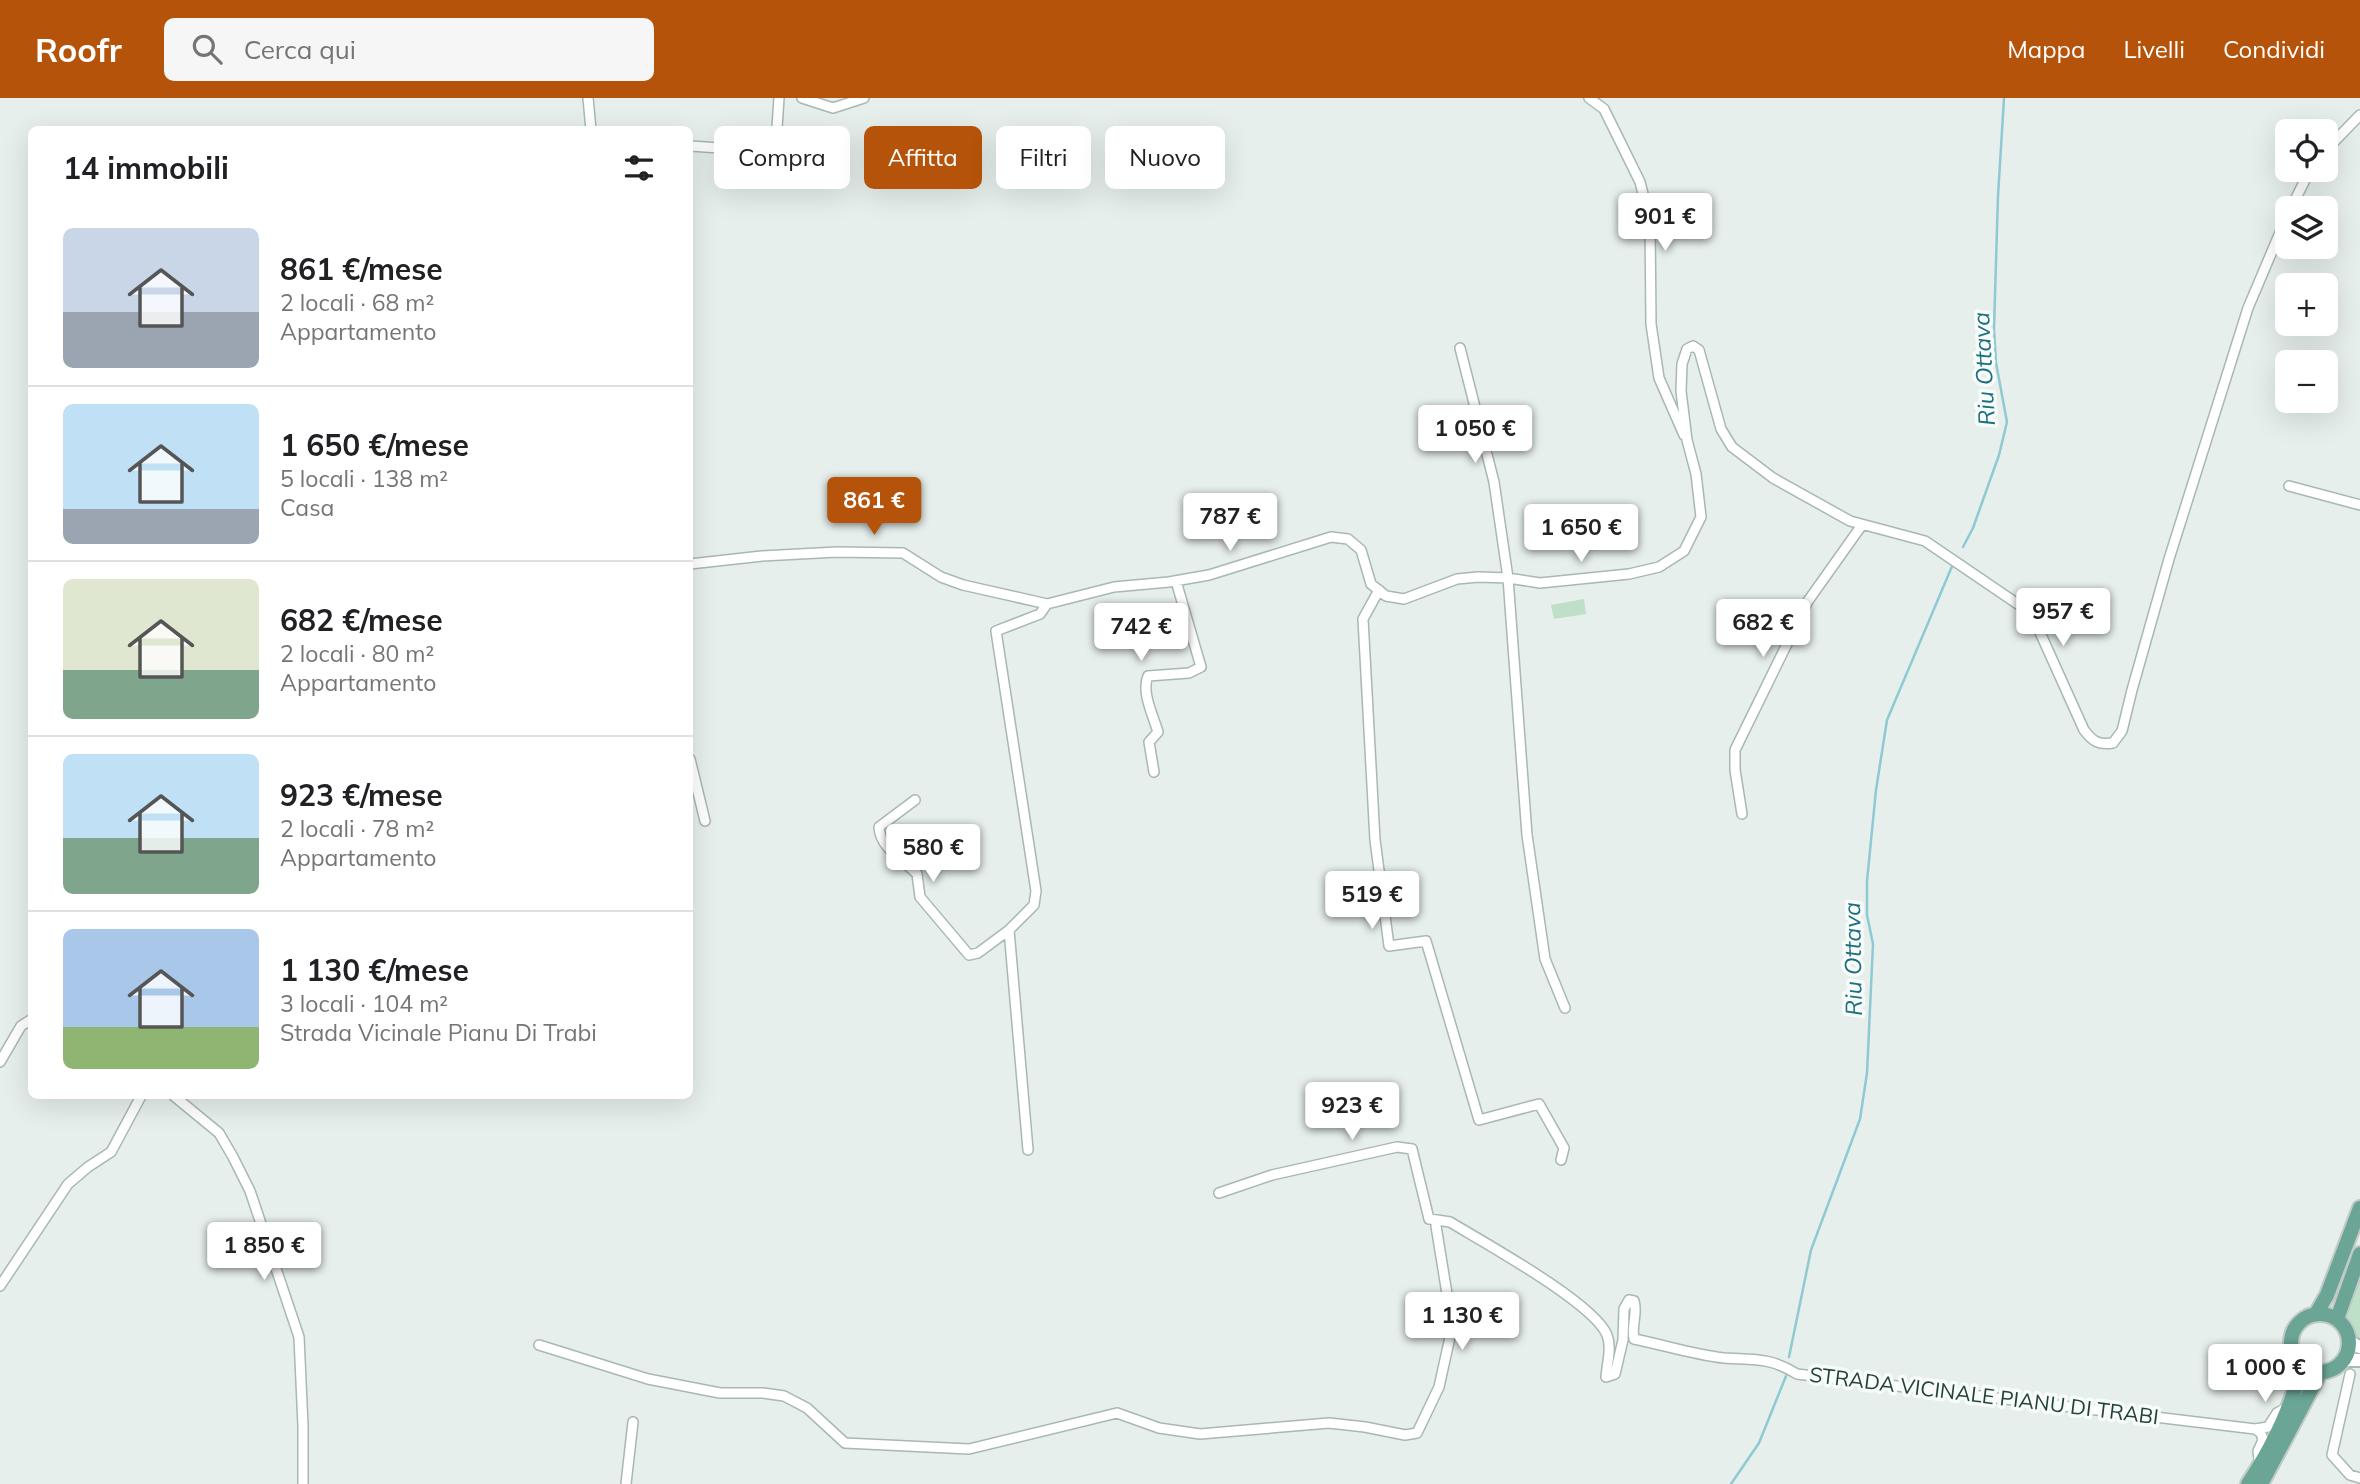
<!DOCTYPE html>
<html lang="it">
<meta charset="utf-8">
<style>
body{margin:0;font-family:Mulish,sans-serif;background:#f6f6f6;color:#202124;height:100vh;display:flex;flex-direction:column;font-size:26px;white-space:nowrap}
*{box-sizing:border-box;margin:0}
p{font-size:23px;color:#757577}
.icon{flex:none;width:38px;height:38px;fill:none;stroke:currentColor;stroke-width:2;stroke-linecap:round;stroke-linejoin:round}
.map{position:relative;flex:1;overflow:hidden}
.sheet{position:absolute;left:28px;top:28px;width:665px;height:973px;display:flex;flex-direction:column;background:#fff;border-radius:10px;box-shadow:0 7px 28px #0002}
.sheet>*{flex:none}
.banner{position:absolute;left:714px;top:28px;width:665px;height:63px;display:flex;gap:14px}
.controls{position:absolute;left:2275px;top:21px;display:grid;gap:14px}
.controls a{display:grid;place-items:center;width:63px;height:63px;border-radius:10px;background:#fff;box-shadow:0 7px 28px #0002;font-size:35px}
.price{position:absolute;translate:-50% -60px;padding:0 16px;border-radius:7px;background:#fff;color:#222;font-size:23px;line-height:46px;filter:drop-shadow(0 2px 4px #0008)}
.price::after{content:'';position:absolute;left:50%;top:42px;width:21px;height:16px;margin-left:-10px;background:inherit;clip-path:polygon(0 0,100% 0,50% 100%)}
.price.active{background:#b45309;color:#fff}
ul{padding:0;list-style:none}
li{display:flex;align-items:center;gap:21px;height:175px;padding:0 35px}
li+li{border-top:2px solid #e0e0e0}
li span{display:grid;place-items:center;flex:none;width:196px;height:140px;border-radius:10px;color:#555}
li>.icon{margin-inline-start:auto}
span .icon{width:84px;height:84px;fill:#fffc;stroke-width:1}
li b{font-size:30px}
h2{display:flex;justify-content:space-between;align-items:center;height:84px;padding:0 35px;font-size:30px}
.pill{padding:0 24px;border-radius:10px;background:#fff;box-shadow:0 7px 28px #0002;font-size:24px;line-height:63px}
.pill.active{background:#b45309;color:#fff}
header{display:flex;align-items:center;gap:42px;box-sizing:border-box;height:98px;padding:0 35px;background:#b45309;color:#fff}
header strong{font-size:33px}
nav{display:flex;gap:38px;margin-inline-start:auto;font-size:24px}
.search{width:490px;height:63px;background:#f6f6f6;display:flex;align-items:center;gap:18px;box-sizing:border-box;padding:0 24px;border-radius:10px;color:#757577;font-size:26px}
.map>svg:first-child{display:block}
.park{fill:#bfe0c8}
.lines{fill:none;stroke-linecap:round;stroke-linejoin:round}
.stream{stroke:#8ec9d4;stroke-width:2.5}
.street-casing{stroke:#a8b8b2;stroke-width:12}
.secondary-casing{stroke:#a4bbb3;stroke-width:16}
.primary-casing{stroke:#c2cac8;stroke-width:18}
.street{stroke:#fff;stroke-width:9}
.secondary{stroke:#fff;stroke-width:12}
.primary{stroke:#6aa596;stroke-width:14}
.labels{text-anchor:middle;stroke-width:7;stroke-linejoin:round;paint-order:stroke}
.street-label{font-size:21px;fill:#24423a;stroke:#f7fbf9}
.water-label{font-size:23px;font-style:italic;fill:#1c6f80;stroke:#f7fbf9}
</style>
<header>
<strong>Roofr</strong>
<div class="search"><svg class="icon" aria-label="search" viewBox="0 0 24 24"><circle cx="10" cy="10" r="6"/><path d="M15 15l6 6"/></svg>Cerca qui</div>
<nav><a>Mappa</a><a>Livelli</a><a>Condividi</a></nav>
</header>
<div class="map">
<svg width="2360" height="1386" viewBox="0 0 2360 1386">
<rect width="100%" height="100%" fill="#e6efeb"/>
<path class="park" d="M 1584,501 L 1586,516 L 1554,521 L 1551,507 Z
M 2360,1176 L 2360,1241 L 2355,1239 L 2345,1216 Z"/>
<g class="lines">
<path class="stream" d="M 1963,449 L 1973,430 L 1999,357 L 2007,324 L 1996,265 L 1994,231 L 1998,98 L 2004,0
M 1789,1259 L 1811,1152 L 1860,1021 L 1867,975 L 1873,846 L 1867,817 L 1867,783 L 1876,692 L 1887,622 L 1953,466
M 1731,1386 L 1759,1345 L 1786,1278"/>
<defs>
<path id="street" d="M 588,0 L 591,32
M 802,0 L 833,10 L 864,0
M 1589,0 L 1604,11 L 1640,84 L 1650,124 L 1651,226 L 1659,280 L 1684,337
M 690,48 L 765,53 L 776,45 L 779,0
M 2326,52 L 2360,17
M 2291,110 L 2310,72
M 1460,250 L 1494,384 L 1508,480 L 1527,737 L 1545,861 L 1565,910
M 2289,388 L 2360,407
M 690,466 L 762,458 L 837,454 L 903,455 L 941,479 L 963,487 L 1047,506 L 1114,489 L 1169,484 L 1209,477 L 1331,439 L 1348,441 L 1361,452 L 1371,486 L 1386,498 L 1404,501 L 1457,481 L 1478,479 L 1508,480 L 1540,485 L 1629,476 L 1659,469 L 1684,453 L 1701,419 L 1696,376 L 1687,342 L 1681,293 L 1682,266 L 1687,251 L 1693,248 L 1699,252 L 1721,331 L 1732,349 L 1773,380 L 1850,423 L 1925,443 L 2025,511 L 2034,521 L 2084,632 C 2093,644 2099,647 2113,645 L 2122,633 L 2132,592 L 2169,461 L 2248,210 L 2287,118
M 1379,492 L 1363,521 L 1375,742 L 1389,848 L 1426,843 L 1479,1022 L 1539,1006 L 1564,1050 L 1561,1062
M 690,661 L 705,723
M 1154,674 L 1149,644 L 1158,634 C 1153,617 1141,594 1148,578 L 1189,575 L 1201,569 L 1176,483
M 915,702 L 879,729 C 880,750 903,762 917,776 L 920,799 L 969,857 L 978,855 L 1009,832
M 1742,716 L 1735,672 L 1735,652 L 1808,503 L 1862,427
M 0,964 L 21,928 L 32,921
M 174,998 L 219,1035 L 233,1059 L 250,1093 L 299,1239 L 303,1328 L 303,1386
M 1028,1052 L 1009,832 L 1034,807 L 1036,793 L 996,533 L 1040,516 L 1047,506
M 1219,1095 L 1272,1077 L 1397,1049 L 1412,1051 L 1429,1121 L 1437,1122
M 0,1188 L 68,1086 L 88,1069 L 111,1054 L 141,998
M 539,1247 L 648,1281 L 720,1295 L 763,1295 L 784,1298 L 807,1310 L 845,1345 L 969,1351 L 1117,1315 L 1159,1330 L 1200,1336 L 1329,1325 L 1365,1329 L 1405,1337 L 1417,1335 L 1439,1289 L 1450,1239 L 1448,1202 L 1436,1128 L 1437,1122 L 1450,1124 C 1483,1144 1594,1205 1607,1237 C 1612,1250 1607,1265 1606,1279 L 1615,1276 L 1623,1242 L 1624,1211 L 1629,1202 L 1634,1203 C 1638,1215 1631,1227 1634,1241 C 1664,1247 1695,1257 1724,1260 C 1754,1262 1770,1259 1797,1276 L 2255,1331 L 2268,1329 L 2277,1315 L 2288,1309
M 2350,1276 L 2332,1357 L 2350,1377 L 2360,1380
M 2255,1331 L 2261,1335 L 2263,1342 L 2258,1353 L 2260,1367
M 626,1386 L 633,1324"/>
<path id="secondary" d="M 2349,1244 L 2360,1249
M 2344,1262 L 2360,1262"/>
<path id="primary" d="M2291 1245a29 29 0 1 1 58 0a29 29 0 1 1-58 0Z
M 2316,1216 L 2327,1197 L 2360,1110
M 2337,1221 L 2360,1156
M 2248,1386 C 2271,1351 2292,1309 2301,1268
M 2261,1386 L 2320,1275"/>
</defs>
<use href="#street" class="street-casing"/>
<use href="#secondary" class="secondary-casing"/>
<use href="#primary" class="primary-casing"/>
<use href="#street" class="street"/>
<use href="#secondary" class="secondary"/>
<use href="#primary" class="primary"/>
</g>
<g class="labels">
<g class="street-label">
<text transform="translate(1984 1298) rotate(7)" y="7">STRADA VICINALE PIANU DI TRABI</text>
</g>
<g class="water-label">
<text transform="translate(1984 271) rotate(-93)" y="8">Riu Ottava</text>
<text transform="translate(1853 861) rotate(-91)" y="8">Riu Ottava</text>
</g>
</g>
</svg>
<div class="controls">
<a><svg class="icon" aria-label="locate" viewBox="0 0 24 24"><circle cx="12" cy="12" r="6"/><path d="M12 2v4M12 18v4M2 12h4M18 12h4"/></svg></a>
<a><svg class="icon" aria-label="layers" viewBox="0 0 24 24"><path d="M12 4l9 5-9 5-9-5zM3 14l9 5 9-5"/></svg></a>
<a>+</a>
<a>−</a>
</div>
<b class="price" style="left:1665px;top:155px">901 €</b>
<b class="price" style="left:1475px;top:367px">1 050 €</b>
<b class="price active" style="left:874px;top:439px">861 €</b>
<b class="price" style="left:1230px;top:455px">787 €</b>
<b class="price" style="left:1581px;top:466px">1 650 €</b>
<b class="price" style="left:2063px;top:550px">957 €</b>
<b class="price" style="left:1763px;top:561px">682 €</b>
<b class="price" style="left:1141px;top:565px">742 €</b>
<b class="price" style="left:933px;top:786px">580 €</b>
<b class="price" style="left:1372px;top:833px">519 €</b>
<b class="price" style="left:1352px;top:1044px">923 €</b>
<b class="price" style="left:264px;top:1184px">1 850 €</b>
<b class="price" style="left:1462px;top:1254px">1 130 €</b>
<b class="price" style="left:2265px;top:1306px">1 000 €</b>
<div class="banner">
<a class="pill">Compra</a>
<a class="pill active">Affitta</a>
<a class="pill">Filtri</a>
<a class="pill">Nuovo</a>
</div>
<section class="sheet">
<h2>14 immobili<svg class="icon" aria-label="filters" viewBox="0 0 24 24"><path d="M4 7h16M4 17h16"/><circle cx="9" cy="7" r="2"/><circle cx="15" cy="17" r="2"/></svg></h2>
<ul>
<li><span style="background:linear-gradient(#c9d6e8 60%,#9aa5b1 0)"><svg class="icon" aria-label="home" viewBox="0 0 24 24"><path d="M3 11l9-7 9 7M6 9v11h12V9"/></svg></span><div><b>861 €/mese</b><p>2 locali · 68 m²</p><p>Appartamento</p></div></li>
<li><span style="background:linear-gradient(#bfe0f5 75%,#9aa5b1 0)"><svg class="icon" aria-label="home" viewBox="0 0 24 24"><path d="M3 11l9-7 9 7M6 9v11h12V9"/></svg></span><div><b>1 650 €/mese</b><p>5 locali · 138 m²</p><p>Casa</p></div></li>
<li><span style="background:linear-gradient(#dfe7d0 65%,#7fa58c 0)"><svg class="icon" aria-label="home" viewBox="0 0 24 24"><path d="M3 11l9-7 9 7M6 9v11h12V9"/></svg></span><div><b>682 €/mese</b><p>2 locali · 80 m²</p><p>Appartamento</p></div></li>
<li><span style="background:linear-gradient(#bfe0f5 60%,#7fa58c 0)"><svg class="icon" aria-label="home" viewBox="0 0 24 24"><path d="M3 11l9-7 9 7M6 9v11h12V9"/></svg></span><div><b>923 €/mese</b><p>2 locali · 78 m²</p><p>Appartamento</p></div></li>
<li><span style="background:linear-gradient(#a9c7e8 70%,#8fb573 0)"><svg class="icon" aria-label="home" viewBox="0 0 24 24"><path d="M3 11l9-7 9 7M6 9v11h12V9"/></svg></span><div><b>1 130 €/mese</b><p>3 locali · 104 m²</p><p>Strada Vicinale Pianu Di Trabi</p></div></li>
</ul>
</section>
</div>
